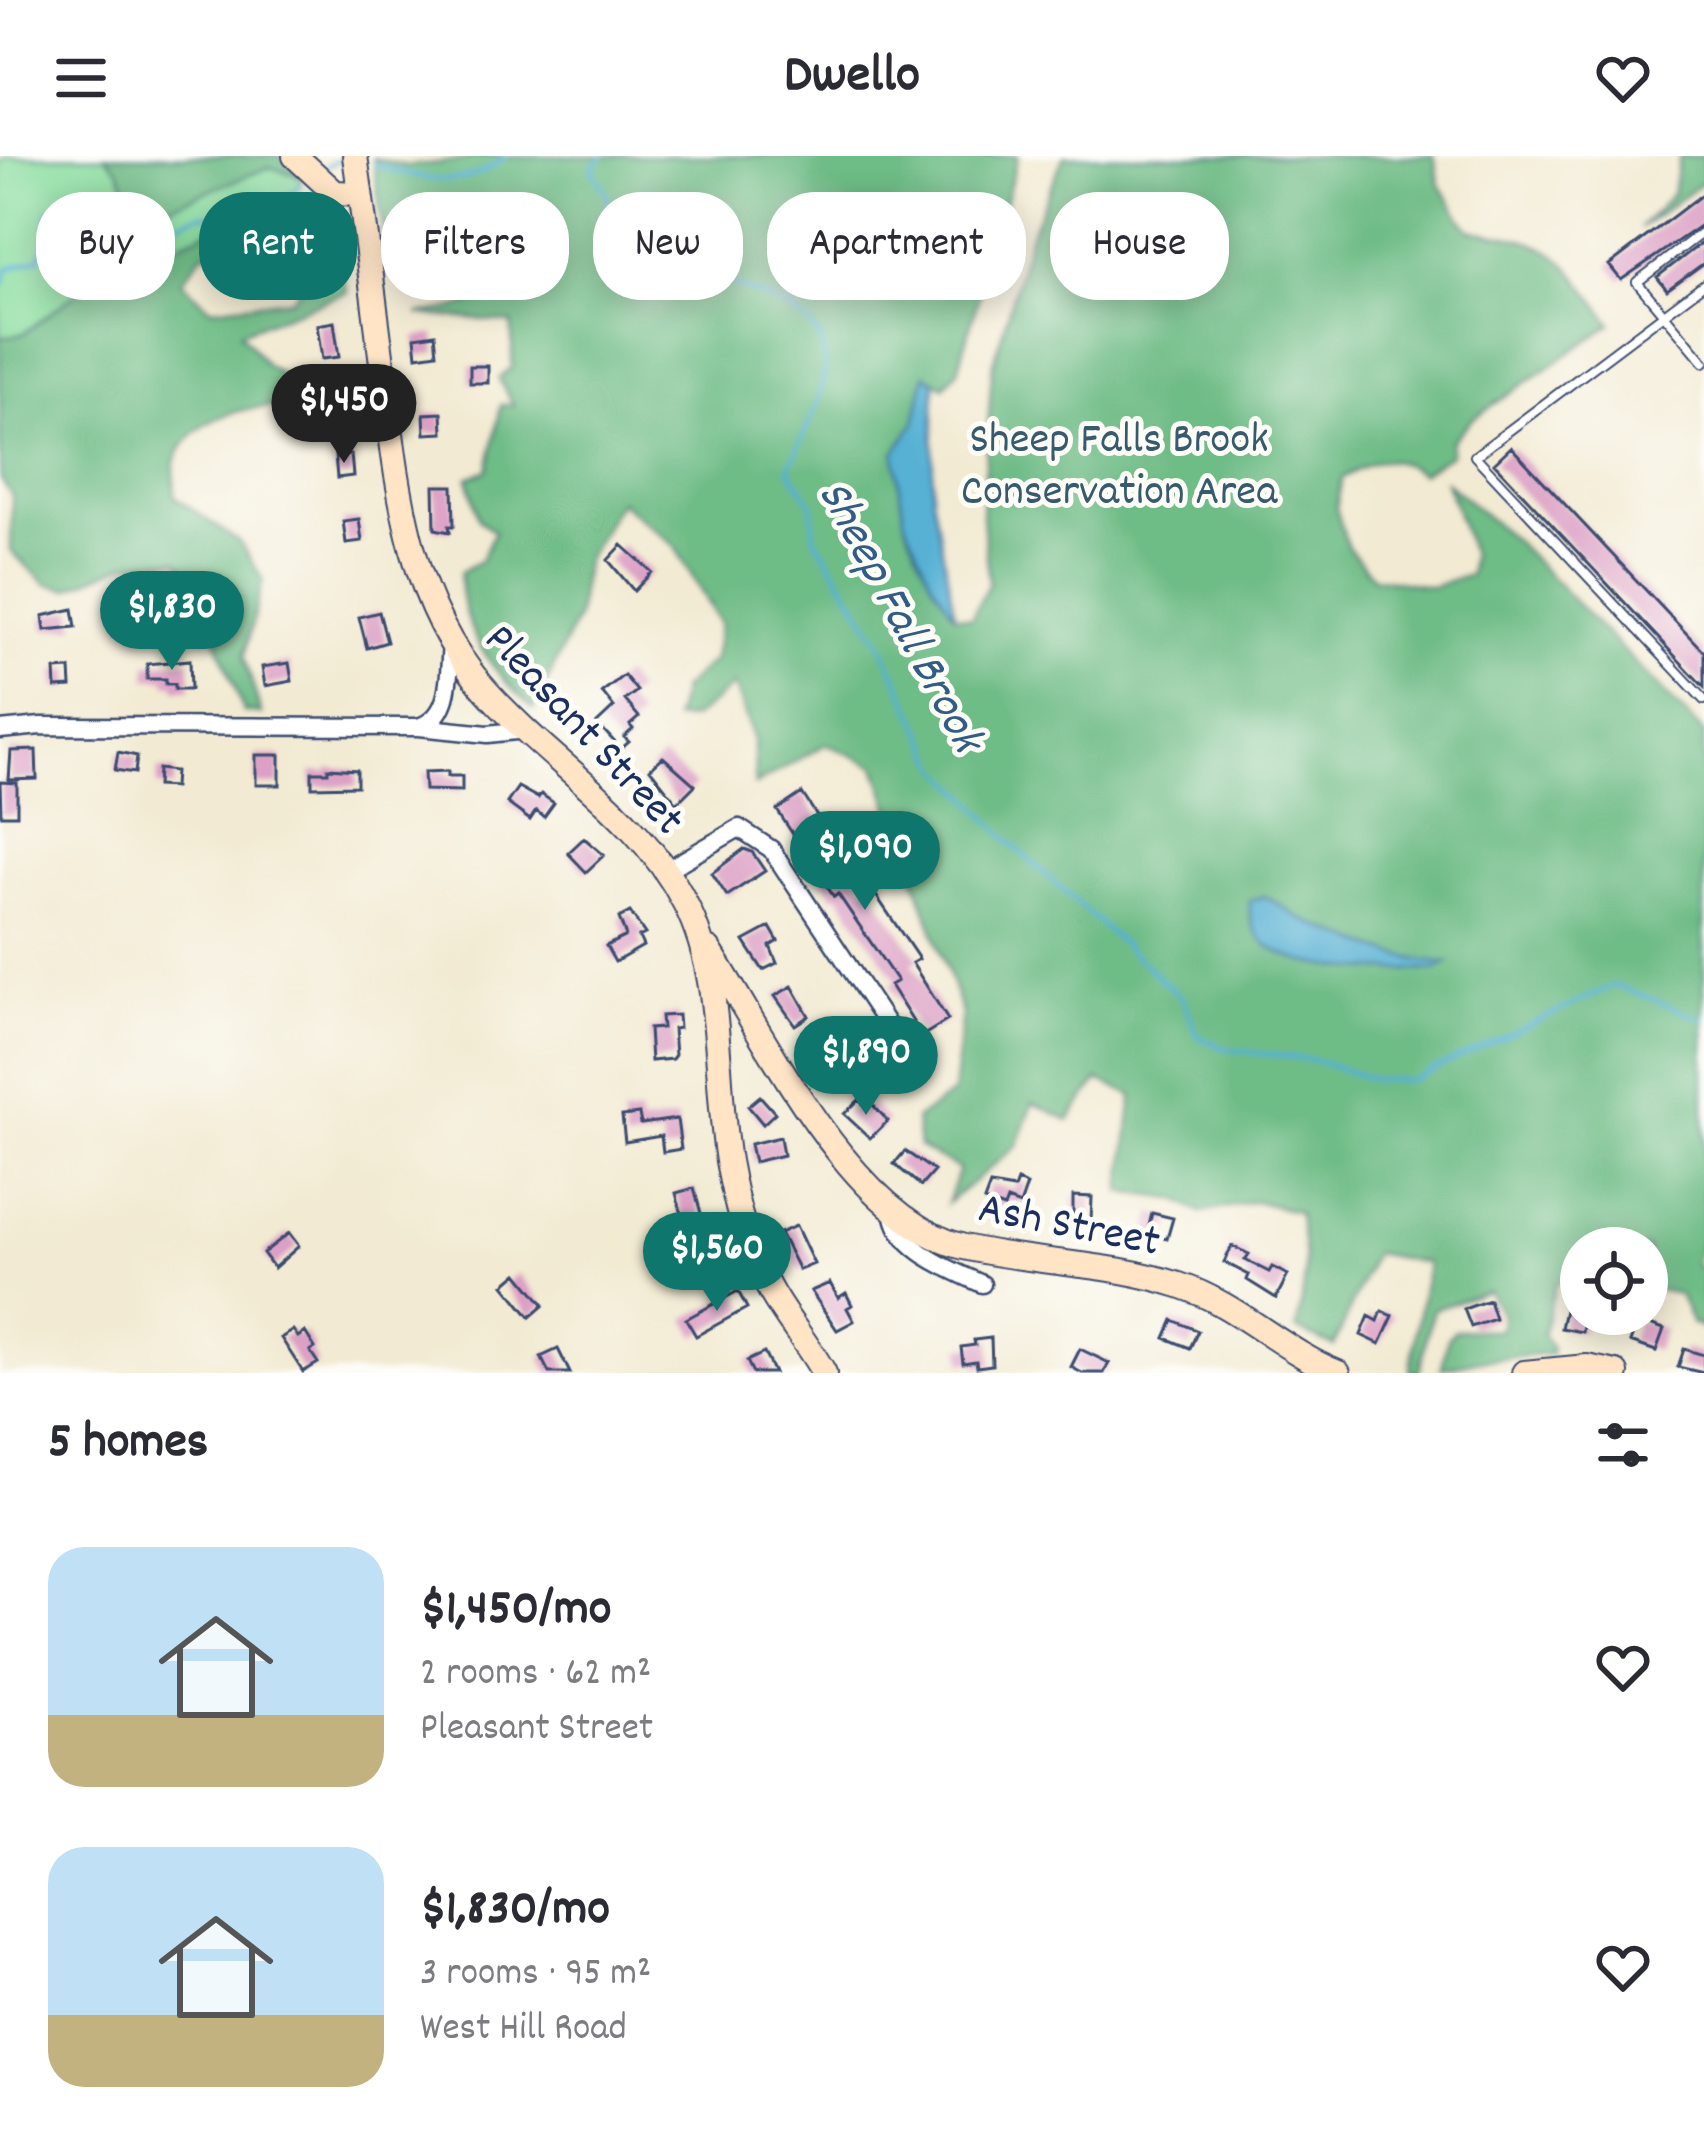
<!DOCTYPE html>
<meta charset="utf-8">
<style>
body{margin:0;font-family:Dekko,sans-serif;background:#f2f2f3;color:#2b2b33;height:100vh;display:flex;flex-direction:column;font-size:45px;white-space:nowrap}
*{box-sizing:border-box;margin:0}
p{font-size:39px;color:#7c7c81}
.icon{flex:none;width:66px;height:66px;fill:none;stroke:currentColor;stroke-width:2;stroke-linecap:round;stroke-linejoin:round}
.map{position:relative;height:1217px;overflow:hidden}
.drawer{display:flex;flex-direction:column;background:#fff;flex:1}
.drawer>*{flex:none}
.hud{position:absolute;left:36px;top:36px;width:1632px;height:108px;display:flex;gap:24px}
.tools{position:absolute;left:1560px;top:1071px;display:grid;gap:24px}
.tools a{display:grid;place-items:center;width:108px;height:108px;border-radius:50%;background:#fff;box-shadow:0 6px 30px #0003;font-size:60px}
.price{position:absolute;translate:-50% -102px;padding:0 27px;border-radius:42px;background:#0f766e;color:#fff;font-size:39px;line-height:78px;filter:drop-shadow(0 3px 6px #0008)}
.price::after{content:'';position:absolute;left:50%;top:72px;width:36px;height:27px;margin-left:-18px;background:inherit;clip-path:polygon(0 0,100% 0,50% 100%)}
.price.on{background:#222;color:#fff}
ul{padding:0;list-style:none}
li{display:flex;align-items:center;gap:36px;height:300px;padding:0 48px}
li span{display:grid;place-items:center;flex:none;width:336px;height:240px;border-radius:36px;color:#555}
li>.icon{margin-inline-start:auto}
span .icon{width:144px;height:144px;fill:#fffc;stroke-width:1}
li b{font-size:51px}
h2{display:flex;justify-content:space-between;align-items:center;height:144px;padding:0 48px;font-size:51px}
.chip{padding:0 42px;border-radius:48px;background:#fff;box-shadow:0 6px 30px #0003;font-size:42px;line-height:108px}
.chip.on{background:#0f766e;color:#fff}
header{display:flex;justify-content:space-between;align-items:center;height:156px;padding:0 48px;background:#fff;font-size:54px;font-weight:700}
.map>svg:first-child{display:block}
.green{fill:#88dd9f;stroke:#52867e;stroke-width:3}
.forest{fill:#6ebc86;stroke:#447672;stroke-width:3}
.water{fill:#56b1d4;stroke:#387099;stroke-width:3}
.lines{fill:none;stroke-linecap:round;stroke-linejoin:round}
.stream{stroke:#56b1d4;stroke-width:4.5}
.building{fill:#dc9fc5}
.lane-casing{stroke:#3b4b6f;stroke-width:12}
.street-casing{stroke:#3b4b6f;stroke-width:21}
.secondary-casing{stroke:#3b4b6f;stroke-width:28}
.lane{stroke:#fff;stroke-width:8}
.street{stroke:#fff;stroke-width:16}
.secondary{stroke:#ffe4c6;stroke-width:24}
.labels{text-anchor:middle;stroke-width:10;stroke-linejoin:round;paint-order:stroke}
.park-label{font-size:45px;fill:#365a6e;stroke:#fdfcf7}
.street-label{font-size:45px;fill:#1b2f5e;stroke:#fdfcf7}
.water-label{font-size:48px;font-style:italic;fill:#305c87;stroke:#fdfcf7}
</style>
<header><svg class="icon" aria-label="menu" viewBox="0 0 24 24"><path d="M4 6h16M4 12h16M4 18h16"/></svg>Dwello<svg class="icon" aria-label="heart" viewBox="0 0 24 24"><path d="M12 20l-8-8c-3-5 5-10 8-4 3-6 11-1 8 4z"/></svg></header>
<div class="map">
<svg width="1704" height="1217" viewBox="0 0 1704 1217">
<rect width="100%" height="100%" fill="#fdfcf7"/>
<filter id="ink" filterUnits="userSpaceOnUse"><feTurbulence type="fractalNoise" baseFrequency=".00833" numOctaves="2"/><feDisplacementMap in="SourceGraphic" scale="24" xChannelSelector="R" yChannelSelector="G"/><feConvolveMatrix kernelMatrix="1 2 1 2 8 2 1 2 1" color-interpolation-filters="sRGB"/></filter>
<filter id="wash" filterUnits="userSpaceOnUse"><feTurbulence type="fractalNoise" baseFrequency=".004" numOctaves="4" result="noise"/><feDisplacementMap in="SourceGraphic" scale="48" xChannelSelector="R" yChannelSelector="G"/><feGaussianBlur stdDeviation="2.7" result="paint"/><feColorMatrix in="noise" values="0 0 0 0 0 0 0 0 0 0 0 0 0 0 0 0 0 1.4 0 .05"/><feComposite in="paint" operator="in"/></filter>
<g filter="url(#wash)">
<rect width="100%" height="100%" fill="#f2ead2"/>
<path class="green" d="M 8,0 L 105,0 L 119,14 L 131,43 L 219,29 L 271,11 L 302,21 L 292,45 L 271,62 L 212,73 L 90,127 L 23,178 L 0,182 L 0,5 Z"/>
<path class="forest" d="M 105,0 L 280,0 L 302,21 L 270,11 L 160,54 L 131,43 L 119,14 Z
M 472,0 L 1018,0 L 958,214 L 944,230 L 925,219 L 915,267 L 895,297 C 900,319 899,343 905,364 C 915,399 935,430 955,459 L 971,462 L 989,427 L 982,359 L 992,214 L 1028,83 L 1064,0 L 1434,0 L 1440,29 L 1469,74 C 1557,85 1562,98 1612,168 L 1471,264 L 1451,286 L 1451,298 L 1421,317 C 1385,295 1376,304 1342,322 L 1336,352 L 1347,390 L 1373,421 L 1432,431 L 1469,419 L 1471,398 L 1446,326 L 1516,386 L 1704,577 L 1704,1081 L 1695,1108 L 1704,1115 L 1704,1173 L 1692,1168 L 1679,1138 L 1647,1132 L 1647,1092 L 1581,1092 L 1581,1124 L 1556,1127 L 1542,1179 L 1551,1190 L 1551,1198 L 1480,1204 L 1442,1212 L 1448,1181 L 1455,1174 L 1500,1174 L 1501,1157 L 1488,1135 L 1433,1153 L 1419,1216 L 1410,1215 L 1427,1107 L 1374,1097 L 1334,1190 L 1296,1173 C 1307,1127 1308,1103 1298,1056 L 1255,1045 L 1201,1057 L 1176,1043 L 1122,1036 L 1133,939 L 1098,924 L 1069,964 L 1033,947 L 1017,990 L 947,1047 L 959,1013 L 919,991 L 916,963 L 953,937 L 962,857 L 876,610 L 826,588 L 755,629 L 754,584 L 734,529 L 694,562 L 674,563 L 682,533 L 714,503 L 720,468 L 674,389 L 619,345 L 585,405 L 577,461 L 534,553 C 495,519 457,471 461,416 L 481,404 L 494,376 L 479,363 L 468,322 L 488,314 L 501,249 L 513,249 L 499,223 L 512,211 L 512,167 L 418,158 C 465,151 501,149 501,91 L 477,67 L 407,60 L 384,82 L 373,2 L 407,10 L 465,4 Z
M 1680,0 L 1704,0 L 1704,25 L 1640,72 L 1672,38 Z
M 292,45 L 316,57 L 295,91 L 202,98 L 182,126 L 211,152 L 291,143 L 321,107 L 340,110 L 347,136 L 240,176 L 265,208 L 308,236 L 302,250 C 257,248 196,255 176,303 C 172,313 175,330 175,341 L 240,387 L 263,424 L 244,500 L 261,558 L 244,556 L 197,432 L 178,404 L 128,407 L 68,433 L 46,428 L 11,395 L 12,340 L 0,322 L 0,182 L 23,178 L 90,127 L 212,73 L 271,62 Z"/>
<path class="water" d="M 925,218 L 935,227 L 932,340 L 955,459 L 932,426 L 904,362 L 895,297 L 915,267 Z
M 1263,740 C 1278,746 1289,757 1304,764 C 1341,780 1409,807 1447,807 L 1436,814 C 1386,813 1241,825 1250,745 Z"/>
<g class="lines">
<path class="stream" d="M 603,0 L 592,13 L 606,36 L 610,64 C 627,76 644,93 663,102 C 702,124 809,141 822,189 C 833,231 803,276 789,313 L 812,348 L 814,380 L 879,484 L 939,610 L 1012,688 L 1182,842 L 1198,880 L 1226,893 L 1313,904 L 1375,924 L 1411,924 L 1615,829 L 1704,863
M 374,8 C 421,24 467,37 506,0
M 327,10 L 340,4
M 0,128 L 4,127 L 7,113 L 40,102 L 48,78 L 48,56 L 59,53 L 72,58 L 85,49 L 99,51 L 113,65 L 112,78 L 122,88 L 199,59 L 266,59 L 301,29"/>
</g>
<g id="blocks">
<path class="building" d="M 1704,37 L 1704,67 L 1621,124 L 1609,109 Z
M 1704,85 L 1704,107 L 1667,134 L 1657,121 Z
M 420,89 L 427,120 L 410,121 L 407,90 Z
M 334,166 L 339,201 L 322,203 L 317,169 Z
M 435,178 L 437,197 L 417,200 L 415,181 Z
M 470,210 L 488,210 L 488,227 L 470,227 Z
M 342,232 L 344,254 L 329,255 L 325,233 Z
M 442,257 L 443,277 L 425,278 L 424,258 Z
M 1511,291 L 1704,496 L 1704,531 L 1494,307 Z
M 351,298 L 353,320 L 337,322 L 335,299 Z
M 434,330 L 453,330 L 454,370 L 449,370 L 450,376 L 435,373 Z
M 359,363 L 362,385 L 346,387 L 343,365 Z
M 622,389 L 652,416 L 634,435 L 608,404 Z
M 73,453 L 76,471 L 45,474 L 43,460 Z
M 379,456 L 387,486 L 367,492 L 359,461 Z
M 190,504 L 191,533 L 175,533 L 175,528 L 166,528 L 166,523 L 147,523 L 147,508 Z
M 289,507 L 292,525 L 265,530 L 262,511 Z
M 70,513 L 71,531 L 56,532 L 55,514 Z
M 624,519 L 637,535 L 625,544 L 639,561 L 630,569 L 633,573 L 624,581 L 629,586 L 621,593 L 597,567 L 614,551 L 602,536 Z
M 36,594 L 37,623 L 9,624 L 11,595 Z
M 118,596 L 137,600 L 135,617 L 115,614 Z
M 256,599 L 280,599 L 280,629 L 256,629 Z
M 663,601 L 695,629 L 677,647 L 650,613 Z
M 328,612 L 357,614 L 357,630 L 312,631 L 312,616 L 328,616 Z
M 158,613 L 175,615 L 174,631 L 157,630 Z
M 448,615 L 448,620 L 462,620 L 462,635 L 425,634 L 424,616 Z
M 0,626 L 17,627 L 17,659 L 1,659 Z
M 518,631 L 538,642 L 541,638 L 554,647 L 544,661 L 536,655 L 530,664 L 507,647 Z
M 802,637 L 864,732 L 869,729 L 919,803 L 912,807 L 948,864 L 922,880 L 890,829 L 897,825 L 838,738 L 834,741 L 777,654 Z
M 584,682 L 604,699 L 586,716 L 568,697 Z
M 744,693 L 752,696 L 765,715 L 727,740 L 712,717 Z
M 630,756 L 645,778 L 639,781 L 643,790 L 615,806 L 606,790 L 626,780 L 619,762 Z
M 770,771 L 778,785 L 770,790 L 777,807 L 763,814 L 744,785 Z
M 792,830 L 809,860 L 795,869 L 775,840 Z
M 678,859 L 679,872 L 673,873 L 675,899 L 672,903 L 651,905 L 649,873 L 662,872 L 661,860 Z
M 819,884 L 839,911 L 823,921 L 807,891 Z
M 760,940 L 775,957 L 763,968 L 748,950 Z
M 859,944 L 866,951 L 871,947 L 888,965 L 870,982 L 844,958 Z
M 639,958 L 641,968 L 677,963 L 681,993 L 663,996 L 661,980 L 625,986 L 622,960 Z
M 780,981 L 783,999 L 754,1006 L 750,988 Z
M 905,995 L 934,1015 L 921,1030 L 894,1008 Z
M 1017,1025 L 1027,1029 L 1020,1049 L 1007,1044 L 1004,1052 L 984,1045 L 990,1029 L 1014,1033 Z
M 694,1032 L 702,1061 L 684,1066 L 676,1037 Z
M 1073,1040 L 1092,1041 L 1091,1066 L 1073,1066 Z
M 1152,1057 L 1173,1062 L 1167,1083 L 1147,1078 Z
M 672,1070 L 680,1103 L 670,1105 L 662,1073 Z
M 796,1070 L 814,1108 L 799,1114 L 780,1077 Z
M 289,1077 L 299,1090 L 274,1112 L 263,1097 Z
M 1232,1090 L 1249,1098 L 1245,1104 L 1269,1116 L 1272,1111 L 1288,1119 L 1276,1142 L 1247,1124 L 1249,1119 L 1224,1106 Z
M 518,1117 L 544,1149 L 530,1161 L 504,1129 Z
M 830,1127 L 838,1142 L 846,1137 L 852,1149 L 847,1152 L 854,1165 L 837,1174 L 811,1135 Z
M 738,1135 L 747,1152 L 696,1180 L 686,1163 Z
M 1489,1144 L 1495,1163 L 1471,1171 L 1464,1153 Z
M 1565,1154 L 1586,1158 L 1582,1176 L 1561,1172 Z
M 1382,1155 L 1393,1160 L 1380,1188 L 1361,1179 L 1369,1160 L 1378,1165 Z
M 1173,1164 L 1198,1175 L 1190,1192 L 1165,1182 Z
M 1638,1164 L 1664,1173 L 1656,1195 L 1630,1186 Z
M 293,1174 L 298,1181 L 305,1176 L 315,1192 L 310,1195 L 318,1207 L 303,1216 L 281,1182 Z
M 991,1182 L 992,1209 L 977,1211 L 976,1205 L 963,1207 L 961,1191 L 975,1189 L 974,1184 Z
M 558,1193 L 570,1217 L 549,1217 L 541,1201 Z
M 1080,1193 L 1109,1207 L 1104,1217 L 1082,1217 L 1071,1211 Z
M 1684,1193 L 1704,1199 L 1704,1217 L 1678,1211 Z
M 764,1197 L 774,1217 L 753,1217 L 747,1205 Z"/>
</g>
</g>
<g filter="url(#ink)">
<use href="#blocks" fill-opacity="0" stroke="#3b4b6f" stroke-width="3"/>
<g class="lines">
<defs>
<path id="lane" d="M 1704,75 L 1637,126 L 1704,206
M 1704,128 L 1475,300 L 1704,544"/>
<path id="street" d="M 419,571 L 488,578 L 526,574
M 0,574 L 41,570 L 418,571 C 453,561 448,517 451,488
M 665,715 L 739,672 L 771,693 L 918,915
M 893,1054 C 896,1094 950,1113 982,1128"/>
<path id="secondary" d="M 295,0 L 335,37 L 359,38
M 355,0 C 365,69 373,138 382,207 C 397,321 404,438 482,530 C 548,606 638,655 685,747 C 725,825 714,921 728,1005 C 736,1049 747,1095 770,1134 C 786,1163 808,1188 824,1217
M 709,794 C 769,886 851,1063 964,1091 C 1036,1108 1108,1106 1179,1129 C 1238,1148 1282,1195 1338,1217
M 1524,1217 L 1587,1211 L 1616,1217"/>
</defs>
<use href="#lane" class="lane-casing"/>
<use href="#street" class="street-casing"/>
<use href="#secondary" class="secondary-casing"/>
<use href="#lane" class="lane"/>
<use href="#street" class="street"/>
<use href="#secondary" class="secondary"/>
</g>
</g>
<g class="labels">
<g class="park-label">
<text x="1119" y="295">Sheep Falls Brook<tspan x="1119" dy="52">Conservation Area</tspan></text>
</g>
<g class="street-label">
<text transform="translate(587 571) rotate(47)" y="16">Pleasant Street</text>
<text transform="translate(1070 1065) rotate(11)" y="16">Ash Street</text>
</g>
<g class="water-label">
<text transform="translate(904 458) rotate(62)" y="17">Sheep Fall Brook</text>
</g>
</g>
</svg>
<div class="tools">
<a><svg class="icon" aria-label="locate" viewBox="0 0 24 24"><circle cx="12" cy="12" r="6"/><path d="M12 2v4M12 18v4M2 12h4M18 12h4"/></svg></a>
</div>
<b class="price on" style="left:344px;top:310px">$1,450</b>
<b class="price" style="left:172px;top:517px">$1,830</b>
<b class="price" style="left:865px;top:757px">$1,090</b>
<b class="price" style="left:866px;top:962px">$1,890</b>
<b class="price" style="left:717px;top:1158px">$1,560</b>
<div class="hud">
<a class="chip">Buy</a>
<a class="chip on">Rent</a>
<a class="chip">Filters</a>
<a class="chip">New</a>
<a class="chip">Apartment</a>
<a class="chip">House</a>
</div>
</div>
<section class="drawer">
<h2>5 homes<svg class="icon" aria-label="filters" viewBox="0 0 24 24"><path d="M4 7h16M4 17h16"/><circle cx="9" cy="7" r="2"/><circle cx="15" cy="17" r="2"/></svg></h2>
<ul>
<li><span style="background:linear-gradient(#bfe0f5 70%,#c2b280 0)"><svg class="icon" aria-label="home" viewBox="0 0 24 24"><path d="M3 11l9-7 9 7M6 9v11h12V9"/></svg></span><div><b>$1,450/mo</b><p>2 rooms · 62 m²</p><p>Pleasant Street</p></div><svg class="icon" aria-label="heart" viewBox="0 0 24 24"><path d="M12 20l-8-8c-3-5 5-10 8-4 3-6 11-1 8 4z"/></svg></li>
<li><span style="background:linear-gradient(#bfe0f5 70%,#c2b280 0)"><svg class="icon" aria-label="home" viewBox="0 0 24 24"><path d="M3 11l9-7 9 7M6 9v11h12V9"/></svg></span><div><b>$1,830/mo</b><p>3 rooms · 95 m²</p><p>West Hill Road</p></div><svg class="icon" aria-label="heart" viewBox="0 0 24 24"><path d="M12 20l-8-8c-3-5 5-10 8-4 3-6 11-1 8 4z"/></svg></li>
</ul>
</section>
